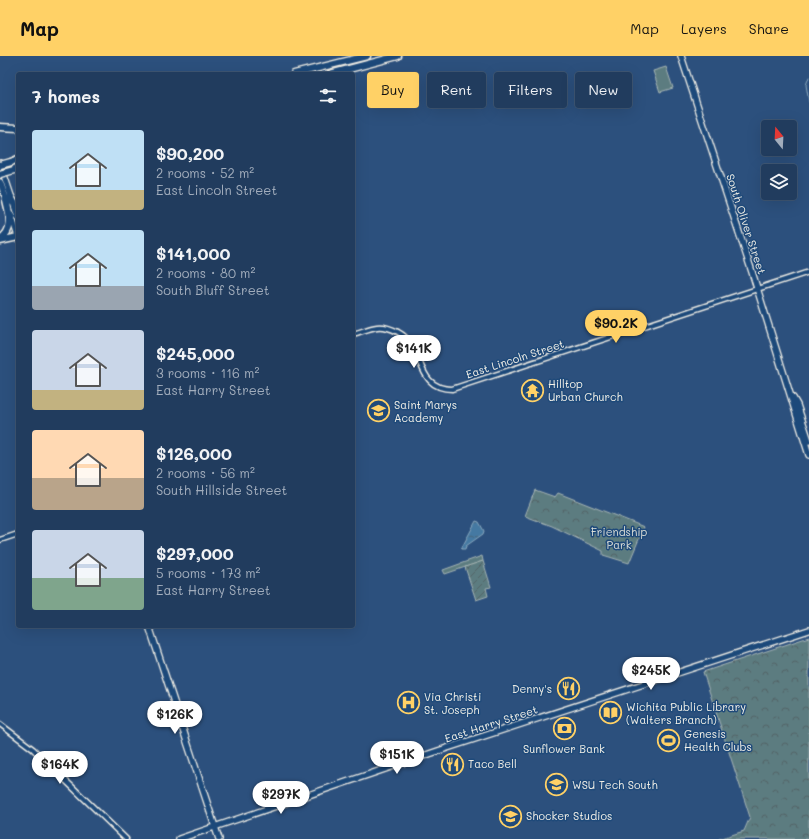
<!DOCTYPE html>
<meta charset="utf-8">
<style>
body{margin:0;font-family:Mali,sans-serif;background:#2d4767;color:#f1f3f6;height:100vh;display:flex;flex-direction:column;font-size:15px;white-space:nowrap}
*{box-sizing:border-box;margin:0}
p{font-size:13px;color:#a2adbc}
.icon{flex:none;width:22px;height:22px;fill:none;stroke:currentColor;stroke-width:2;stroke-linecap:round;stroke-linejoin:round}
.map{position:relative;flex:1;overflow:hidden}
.details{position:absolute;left:16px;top:16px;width:339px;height:556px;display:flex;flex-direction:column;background:#213c5e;border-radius:4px;box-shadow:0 4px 16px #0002,0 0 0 1px #3e5673}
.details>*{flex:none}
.banner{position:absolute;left:367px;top:16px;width:380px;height:36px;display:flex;gap:8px}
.needle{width:26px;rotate:342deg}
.fabs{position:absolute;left:761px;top:64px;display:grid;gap:8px}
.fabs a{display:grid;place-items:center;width:36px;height:36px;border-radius:4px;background:#213c5e;box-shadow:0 4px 16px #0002,0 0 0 1px #3e5673;font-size:20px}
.price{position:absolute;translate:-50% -34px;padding:0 9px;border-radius:14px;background:#fff;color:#222;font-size:13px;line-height:26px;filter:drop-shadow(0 1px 2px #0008)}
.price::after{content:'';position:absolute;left:50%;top:24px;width:12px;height:9px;margin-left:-6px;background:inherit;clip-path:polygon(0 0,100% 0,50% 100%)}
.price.active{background:#ffd166;color:#111}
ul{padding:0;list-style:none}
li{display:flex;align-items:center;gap:12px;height:100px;padding:0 16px}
li span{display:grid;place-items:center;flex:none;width:112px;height:80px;border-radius:4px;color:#555}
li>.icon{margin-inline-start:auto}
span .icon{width:48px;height:48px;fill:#fffc;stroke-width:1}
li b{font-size:17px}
h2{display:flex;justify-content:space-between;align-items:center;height:48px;padding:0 16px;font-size:17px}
.tag{padding:0 14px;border-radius:4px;background:#213c5e;box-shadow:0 4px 16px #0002,0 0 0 1px #3e5673;font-size:14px;line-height:36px}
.tag.active{background:#ffd166;color:#111}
header{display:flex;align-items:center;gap:24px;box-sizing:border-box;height:56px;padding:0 20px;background:#ffd166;color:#111}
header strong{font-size:19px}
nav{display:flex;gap:22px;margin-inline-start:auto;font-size:14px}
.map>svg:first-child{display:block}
.grass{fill:#5c7b80;stroke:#a8b6b4}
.park{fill:url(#park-crowns);stroke:#a8b6b4}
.garden{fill:url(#garden-furrows);stroke:#a8b6b4}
.water{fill:url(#water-ripples);stroke:#8ba9be}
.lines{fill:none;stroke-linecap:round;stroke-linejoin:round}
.stream{stroke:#8ba9be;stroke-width:1}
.minor-casing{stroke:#f4f1e8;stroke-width:7}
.major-casing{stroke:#f4f1e8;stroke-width:8}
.highway-casing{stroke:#f4f1e8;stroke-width:9}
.minor{stroke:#1f4a7a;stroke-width:4}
.major{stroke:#1f4a7a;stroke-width:5.5}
.highway{stroke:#1f4a7a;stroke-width:6}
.highway-bridge-casing{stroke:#f4f1e8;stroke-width:9;stroke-linecap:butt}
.highway-bridge{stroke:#1f4a7a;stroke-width:6}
.labels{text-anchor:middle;stroke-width:3;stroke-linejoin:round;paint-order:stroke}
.street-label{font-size:11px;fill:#f4f1e8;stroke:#1f4a7a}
.poi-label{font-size:11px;fill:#f4f1e8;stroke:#1f4a7a;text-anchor:start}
.park-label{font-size:11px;fill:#dddfd8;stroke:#1f4a7a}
</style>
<header>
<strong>Map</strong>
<nav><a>Map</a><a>Layers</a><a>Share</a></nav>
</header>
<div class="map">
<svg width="809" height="783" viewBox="0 0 809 783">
<defs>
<pattern id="park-crowns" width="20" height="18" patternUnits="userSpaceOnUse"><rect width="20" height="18" fill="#5c7b80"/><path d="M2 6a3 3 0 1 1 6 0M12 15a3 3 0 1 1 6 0" fill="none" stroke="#536466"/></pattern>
<pattern id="garden-furrows" width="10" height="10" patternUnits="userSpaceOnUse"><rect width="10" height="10" fill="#5c7b80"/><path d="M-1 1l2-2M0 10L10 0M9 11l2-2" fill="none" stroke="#536466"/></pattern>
<pattern id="water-ripples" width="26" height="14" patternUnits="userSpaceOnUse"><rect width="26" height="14" fill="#4579a2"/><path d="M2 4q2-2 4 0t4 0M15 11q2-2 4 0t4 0" fill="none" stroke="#476379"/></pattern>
</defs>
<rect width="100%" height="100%" fill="#2c507d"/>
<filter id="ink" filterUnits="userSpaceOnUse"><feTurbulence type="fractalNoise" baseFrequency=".025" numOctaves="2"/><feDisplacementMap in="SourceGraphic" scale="8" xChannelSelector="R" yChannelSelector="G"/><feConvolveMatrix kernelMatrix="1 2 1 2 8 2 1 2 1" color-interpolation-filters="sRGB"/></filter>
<g filter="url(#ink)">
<path class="grass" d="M 666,11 L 673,32 L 660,36 L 653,15 Z
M 482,500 L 483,505 L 445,518 L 443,514 Z"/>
<path class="park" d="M 535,434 L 555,441 L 558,437 L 644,471 L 629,507 L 603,499 L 603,495 L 552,470 L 525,460 Z
M 809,581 L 809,783 L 719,783 L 744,775 L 750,761 L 703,616 Z"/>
<path class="garden" d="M 483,505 L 491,531 L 486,532 L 488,540 L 476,544 L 465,511 Z"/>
<path class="water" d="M 476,465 L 479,466 L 484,475 L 483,478 L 466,490 L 465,493 L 461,493 Z"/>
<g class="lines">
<path class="stream" d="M 809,21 L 806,29 L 809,46"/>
<defs>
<path id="minor" d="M 353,278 C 361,276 369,272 377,271 C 384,270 392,273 398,276 C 426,291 414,333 452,333 L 809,216
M 0,484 L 18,478
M 0,668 L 33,693 L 126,783"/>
<path id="major" d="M 681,0 L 752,216 L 809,399
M 0,107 L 18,161
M 0,126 L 8,148
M 11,159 L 18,180
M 793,342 L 797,349 L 809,385
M 149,570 L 219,783
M 179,783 L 438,695 L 809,574"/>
<path id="highway" d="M 294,18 L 367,0
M 330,18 L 398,0
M 0,71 L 18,72
M 11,106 L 18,103
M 11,141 L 18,153
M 0,183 C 15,174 9,157 6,144
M 0,185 L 18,181"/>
</defs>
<use href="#minor" class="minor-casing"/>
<use href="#major" class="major-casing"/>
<use href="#highway" class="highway-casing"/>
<use href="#minor" class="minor"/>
<use href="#major" class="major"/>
<use href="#highway" class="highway"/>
<defs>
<path id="highway-bridge" d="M 0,109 L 11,106
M 0,118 L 14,114"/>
</defs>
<use href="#highway-bridge" class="highway-bridge-casing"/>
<use href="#highway-bridge" class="highway-bridge"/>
</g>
</g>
<defs>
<symbol id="temple-ring" viewBox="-11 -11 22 22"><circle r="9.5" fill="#1f4a7a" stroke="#ffd166" stroke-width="1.5"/><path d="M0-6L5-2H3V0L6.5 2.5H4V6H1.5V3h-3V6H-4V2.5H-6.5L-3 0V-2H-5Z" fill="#ffd166"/></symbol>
<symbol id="school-ring" viewBox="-11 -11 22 22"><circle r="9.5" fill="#1f4a7a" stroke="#ffd166" stroke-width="1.5"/><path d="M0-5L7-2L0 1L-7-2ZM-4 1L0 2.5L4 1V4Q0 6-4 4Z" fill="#ffd166"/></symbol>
<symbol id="restaurant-ring" viewBox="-11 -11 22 22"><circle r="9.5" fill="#1f4a7a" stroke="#ffd166" stroke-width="1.5"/><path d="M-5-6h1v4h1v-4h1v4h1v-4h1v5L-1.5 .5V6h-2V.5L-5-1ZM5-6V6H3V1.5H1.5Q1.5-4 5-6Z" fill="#ffd166"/></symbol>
<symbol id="hospital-ring" viewBox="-11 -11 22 22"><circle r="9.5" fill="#1f4a7a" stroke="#ffd166" stroke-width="1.5"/><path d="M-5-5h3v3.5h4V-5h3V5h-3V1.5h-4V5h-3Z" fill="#ffd166"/></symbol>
<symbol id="library-ring" viewBox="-11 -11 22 22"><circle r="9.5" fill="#1f4a7a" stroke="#ffd166" stroke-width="1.5"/><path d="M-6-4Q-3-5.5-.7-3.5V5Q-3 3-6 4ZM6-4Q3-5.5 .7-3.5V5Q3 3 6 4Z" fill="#ffd166"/></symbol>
<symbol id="bank-ring" viewBox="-11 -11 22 22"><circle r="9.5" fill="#1f4a7a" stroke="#ffd166" stroke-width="1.5"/><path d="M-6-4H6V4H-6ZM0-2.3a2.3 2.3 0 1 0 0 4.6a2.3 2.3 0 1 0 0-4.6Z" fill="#ffd166"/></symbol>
<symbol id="stadium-ring" viewBox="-11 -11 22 22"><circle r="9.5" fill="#1f4a7a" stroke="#ffd166" stroke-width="1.5"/><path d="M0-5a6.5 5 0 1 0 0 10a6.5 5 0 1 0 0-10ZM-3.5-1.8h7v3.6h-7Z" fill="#ffd166"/></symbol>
<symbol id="university-ring" viewBox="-11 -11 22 22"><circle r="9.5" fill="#1f4a7a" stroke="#ffd166" stroke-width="1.5"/><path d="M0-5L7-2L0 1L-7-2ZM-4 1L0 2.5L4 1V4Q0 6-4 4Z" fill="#ffd166"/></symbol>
</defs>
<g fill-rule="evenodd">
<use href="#temple-ring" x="520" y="322" width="25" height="25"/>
<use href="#school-ring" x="366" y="342" width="25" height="25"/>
<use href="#restaurant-ring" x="556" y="620" width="25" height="25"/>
<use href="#hospital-ring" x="396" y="634" width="25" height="25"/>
<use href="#library-ring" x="598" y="644" width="25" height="25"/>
<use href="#bank-ring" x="552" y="660" width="25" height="25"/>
<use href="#stadium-ring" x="656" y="672" width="25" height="25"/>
<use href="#restaurant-ring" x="440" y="696" width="25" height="25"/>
<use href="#university-ring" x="544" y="716" width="25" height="25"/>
<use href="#university-ring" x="498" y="748" width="25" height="25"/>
</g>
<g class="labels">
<g class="street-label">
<text transform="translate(746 168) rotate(72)" y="4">South Oliver Street</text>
<text transform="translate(515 303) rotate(-18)" y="4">East Lincoln Street</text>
<text transform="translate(491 668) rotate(-18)" y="4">East Harry Street</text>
</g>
<g class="poi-label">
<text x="548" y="332">Hilltop<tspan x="548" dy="13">Urban Church</tspan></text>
<text x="394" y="353">Saint Marys<tspan x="394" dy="13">Academy</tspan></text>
<text x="552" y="637" text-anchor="end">Denny's</text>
<text x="424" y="645">Via Christi<tspan x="424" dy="13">St. Joseph</tspan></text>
<text x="626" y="655">Wichita Public Library<tspan x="626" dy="13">(Walters Branch)</tspan></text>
<text x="684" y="682">Genesis<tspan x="684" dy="13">Health Clubs</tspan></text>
<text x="564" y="697" text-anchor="middle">Sunflower Bank</text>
<text x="468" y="712">Taco Bell</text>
<text x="572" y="733">WSU Tech South</text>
<text x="526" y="764">Shocker Studios</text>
</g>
<g class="park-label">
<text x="619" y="480">Friendship<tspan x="619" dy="13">Park</tspan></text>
</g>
</g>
</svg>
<div class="fabs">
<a><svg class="needle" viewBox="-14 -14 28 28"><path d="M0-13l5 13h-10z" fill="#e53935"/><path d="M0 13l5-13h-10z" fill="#a2adbc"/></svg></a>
<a><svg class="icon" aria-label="layers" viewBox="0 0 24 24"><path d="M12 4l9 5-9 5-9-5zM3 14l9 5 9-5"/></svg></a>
</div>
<b class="price active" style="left:616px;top:288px">$90.2K</b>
<b class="price" style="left:414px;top:313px">$141K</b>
<b class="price" style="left:651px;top:635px">$245K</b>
<b class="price" style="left:175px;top:679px">$126K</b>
<b class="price" style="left:397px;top:719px">$151K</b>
<b class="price" style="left:60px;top:729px">$164K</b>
<b class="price" style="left:281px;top:759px">$297K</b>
<div class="banner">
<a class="tag active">Buy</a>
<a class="tag">Rent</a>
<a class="tag">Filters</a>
<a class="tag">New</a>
</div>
<section class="details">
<h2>7 homes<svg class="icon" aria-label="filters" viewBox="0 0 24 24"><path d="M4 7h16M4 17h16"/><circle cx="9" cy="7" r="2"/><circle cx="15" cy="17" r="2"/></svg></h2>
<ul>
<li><span style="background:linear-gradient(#bfe0f5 75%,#c2b280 0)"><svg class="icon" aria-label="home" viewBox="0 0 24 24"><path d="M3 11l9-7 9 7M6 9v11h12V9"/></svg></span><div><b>$90,200</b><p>2 rooms · 52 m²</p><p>East Lincoln Street</p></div></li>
<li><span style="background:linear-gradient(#bfe0f5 70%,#9aa5b1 0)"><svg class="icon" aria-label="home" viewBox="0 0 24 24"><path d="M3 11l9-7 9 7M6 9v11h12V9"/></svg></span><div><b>$141,000</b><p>2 rooms · 80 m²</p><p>South Bluff Street</p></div></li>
<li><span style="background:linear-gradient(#c9d6e8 75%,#c2b280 0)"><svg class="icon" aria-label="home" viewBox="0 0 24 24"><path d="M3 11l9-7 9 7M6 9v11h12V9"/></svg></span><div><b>$245,000</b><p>3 rooms · 116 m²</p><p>East Harry Street</p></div></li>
<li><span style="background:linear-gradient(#ffd9b3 60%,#b9a48a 0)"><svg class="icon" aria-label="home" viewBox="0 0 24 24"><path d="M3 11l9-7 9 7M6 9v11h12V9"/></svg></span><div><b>$126,000</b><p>2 rooms · 56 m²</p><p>South Hillside Street</p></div></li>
<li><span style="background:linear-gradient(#c9d6e8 60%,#7fa58c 0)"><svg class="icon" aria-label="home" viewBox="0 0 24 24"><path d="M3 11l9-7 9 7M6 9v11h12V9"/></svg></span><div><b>$297,000</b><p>5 rooms · 173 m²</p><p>East Harry Street</p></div></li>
</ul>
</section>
</div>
